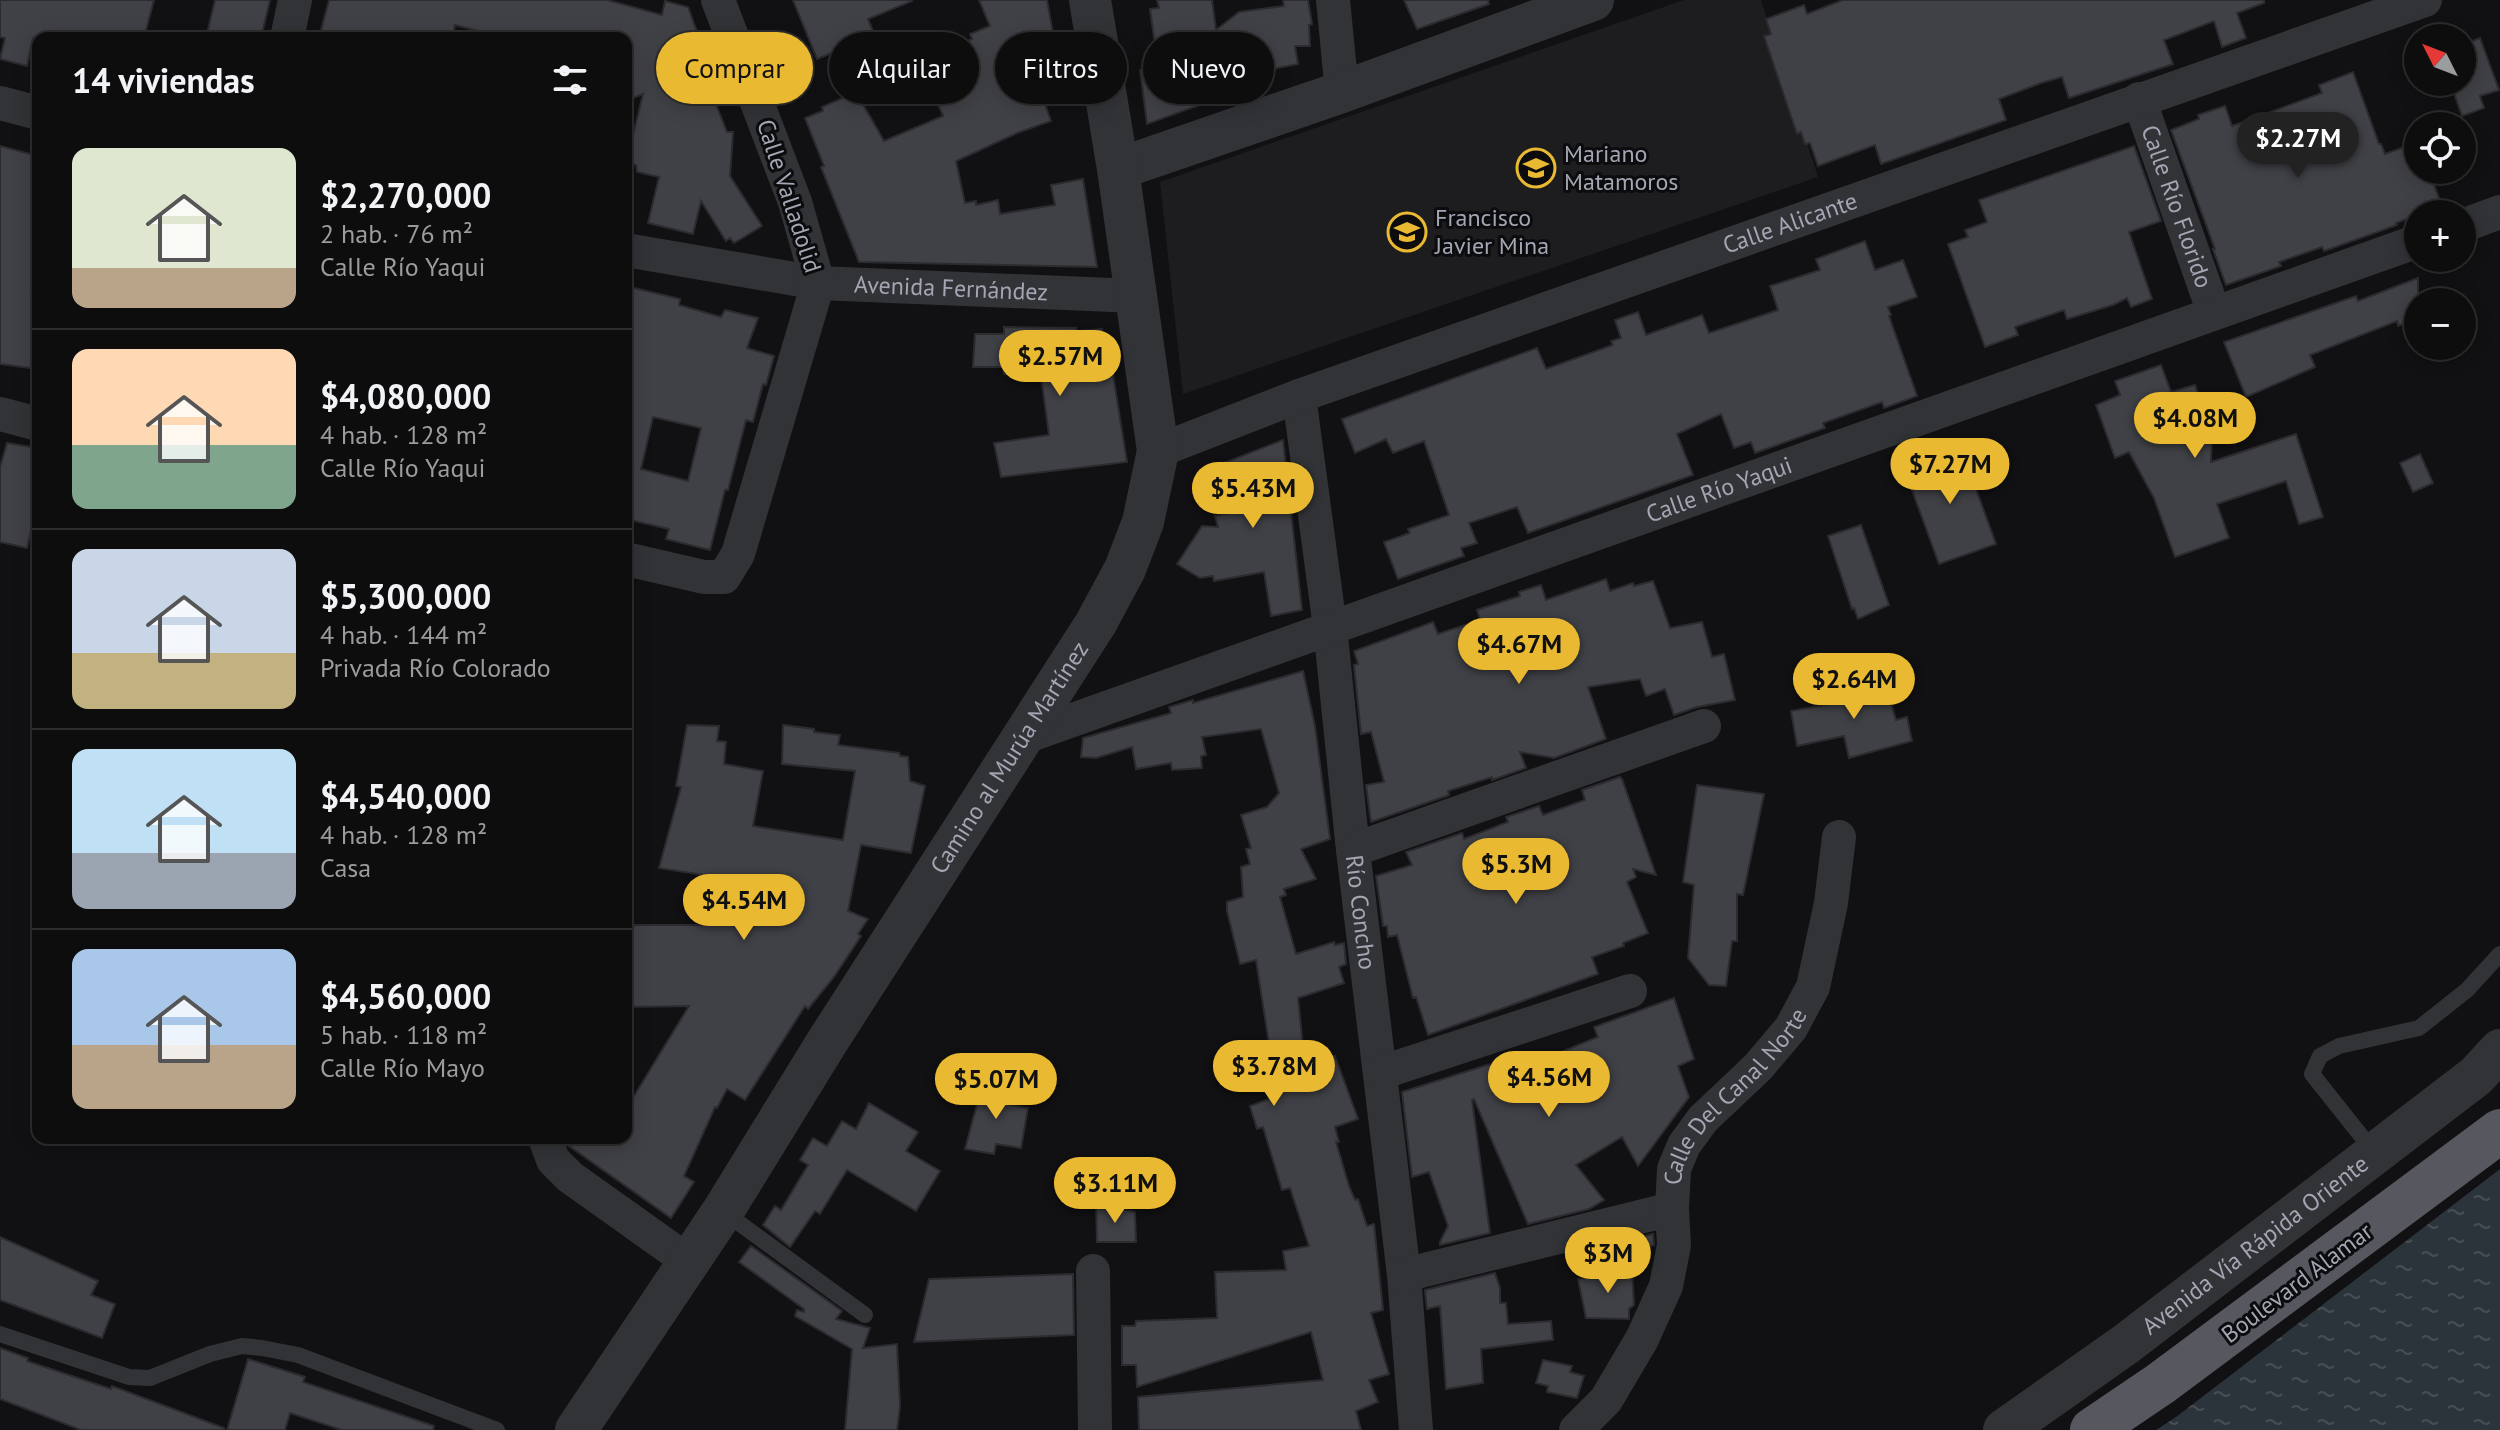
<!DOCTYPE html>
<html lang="es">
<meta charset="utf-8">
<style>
body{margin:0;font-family:"PT Sans",sans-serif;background:#161617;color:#f1f3f6;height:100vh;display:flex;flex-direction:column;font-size:30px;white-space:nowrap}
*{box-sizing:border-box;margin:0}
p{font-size:26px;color:#9a9c9e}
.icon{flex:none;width:44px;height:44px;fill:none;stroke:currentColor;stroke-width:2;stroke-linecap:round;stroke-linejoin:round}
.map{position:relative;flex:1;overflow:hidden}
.details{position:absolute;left:32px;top:32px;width:600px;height:1112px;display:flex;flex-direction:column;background:#0d0d0e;border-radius:16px;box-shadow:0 4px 20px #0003,0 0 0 2px #2d2d2e}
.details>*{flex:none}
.hud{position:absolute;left:656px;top:32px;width:760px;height:72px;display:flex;gap:16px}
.needle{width:52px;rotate:312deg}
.controls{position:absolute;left:2404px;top:24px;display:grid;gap:16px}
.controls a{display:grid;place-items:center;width:72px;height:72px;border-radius:50%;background:#0d0d0e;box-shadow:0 4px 20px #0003,0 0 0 2px #2d2d2e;font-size:40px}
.price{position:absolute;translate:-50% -68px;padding:0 18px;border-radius:28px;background:#eab932;color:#111;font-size:26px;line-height:52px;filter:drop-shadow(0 2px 4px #0008)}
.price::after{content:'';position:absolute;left:50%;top:48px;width:24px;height:18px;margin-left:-12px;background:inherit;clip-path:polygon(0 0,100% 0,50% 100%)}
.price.current{background:#222;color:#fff}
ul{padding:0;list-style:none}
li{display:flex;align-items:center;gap:24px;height:200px;padding:0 40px}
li+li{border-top:2px solid #2d2d2e}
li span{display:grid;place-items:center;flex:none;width:224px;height:160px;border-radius:16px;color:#555}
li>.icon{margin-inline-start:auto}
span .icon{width:96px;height:96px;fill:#fffc;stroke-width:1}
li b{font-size:34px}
h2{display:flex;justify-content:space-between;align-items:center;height:96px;padding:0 40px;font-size:34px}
.pill{padding:0 28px;border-radius:36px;background:#0d0d0e;box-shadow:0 4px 20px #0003,0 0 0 2px #2d2d2e;font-size:28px;line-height:72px}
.pill.current{background:#eab932;color:#111}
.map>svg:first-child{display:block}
.built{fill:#1d1d20}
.water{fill:url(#water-ripples)}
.building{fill:#404146;stroke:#2c2b2f;stroke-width:2;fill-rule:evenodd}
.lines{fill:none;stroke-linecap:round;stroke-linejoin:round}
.service{stroke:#323337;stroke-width:16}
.minor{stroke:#323337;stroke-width:34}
.tertiary{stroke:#323337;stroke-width:42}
.trunk{stroke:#57585f;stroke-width:44}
.labels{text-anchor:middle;stroke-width:6;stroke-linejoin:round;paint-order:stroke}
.poi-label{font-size:24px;fill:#a3a7b3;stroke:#0c0c0e;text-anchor:start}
.street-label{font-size:24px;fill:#a3a7b3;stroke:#0c0c0e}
</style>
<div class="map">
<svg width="2500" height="1430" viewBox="0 0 2500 1430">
<defs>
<pattern id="water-ripples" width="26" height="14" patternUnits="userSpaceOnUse" patternTransform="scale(2)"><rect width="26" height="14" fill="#2b333b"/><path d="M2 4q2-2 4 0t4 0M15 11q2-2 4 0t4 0" fill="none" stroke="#474e55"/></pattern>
</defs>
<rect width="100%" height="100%" fill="#111113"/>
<path class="built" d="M 1684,0 L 1761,0 L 1818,177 L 1183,394 L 1160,182 Z"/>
<path class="water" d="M 2500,1169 L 2500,1430 L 2156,1430 L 2176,1417 Z"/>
<path class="building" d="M 0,0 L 154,0 L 144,38 L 125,38 L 105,33 L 103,38 L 33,38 L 27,66 L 0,59 L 5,38 L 0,37 Z
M 215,0 L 270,0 L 261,38 L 206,38 Z
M 329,0 L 607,0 L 662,15 L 665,1 L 688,7 L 700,40 L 691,41 L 727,132 L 733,132 L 730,176 L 762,226 L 734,243 L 730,238 L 726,241 L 701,201 L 693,234 L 648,223 L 659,177 L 637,172 L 636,165 L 626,163 L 643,94 L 626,101 L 626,38 L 506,38 L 455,25 L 453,35 L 437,31 L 436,38 L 319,38 Z
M 793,0 L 911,0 L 912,1 L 868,19 L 875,36 L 859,42 L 875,83 L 853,92 L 837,51 L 817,59 Z
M 979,0 L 1047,0 L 1065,99 L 1045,104 L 1051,121 L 1017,133 L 956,161 L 965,203 L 976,201 L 976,205 L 998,200 L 1000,214 L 1055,205 L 1051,185 L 1083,179 L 1097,267 L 859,262 L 821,167 L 824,166 L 805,118 L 823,111 L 822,107 L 856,92 L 884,141 L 943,116 L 924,70 L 931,67 L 930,64 L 957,53 L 954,47 L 972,39 L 970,34 L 990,26 Z
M 1157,0 L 1212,0 L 1216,30 L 1239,12 L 1284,6 L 1283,0 L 1308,0 L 1312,24 L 1309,25 L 1310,46 L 1295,46 L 1298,64 L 1267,70 L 1268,78 L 1246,81 L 1247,88 L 1147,124 L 1140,70 L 1158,67 L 1150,9 L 1159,8 Z
M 1404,0 L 1488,0 L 1489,4 L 1417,29 Z
M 1843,0 L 2264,0 L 2264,3 L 2237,13 L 2246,38 L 2222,47 L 2214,21 L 2164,40 L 2173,64 L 2069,98 L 2062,77 L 2041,83 L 1999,99 L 2006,120 L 1881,164 L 1875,145 L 1818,166 L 1810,143 L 1805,144 L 1801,132 L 1797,134 L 1764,36 L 1771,34 L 1766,19 L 1804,5 L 1807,14 Z
M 2480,38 L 2499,90 L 2480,96 L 2484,108 L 2462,116 L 2450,82 L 2462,82 L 2462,45 Z
M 2353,72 L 2379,144 L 2381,144 L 2385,154 L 2418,142 L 2418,170 L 2429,170 L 2441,204 L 2427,209 L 2427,212 L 2396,223 L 2397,225 L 2324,251 L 2322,247 L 2279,262 L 2281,266 L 2226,285 L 2213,249 L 2215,249 L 2171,130 L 2199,119 L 2198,115 L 2225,106 L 2232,126 L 2322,93 L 2319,85 Z
M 0,146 L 38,156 L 38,227 L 34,245 L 38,246 L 38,262 L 31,290 L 38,291 L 38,369 L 0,364 Z
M 2134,146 L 2161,221 L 2129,232 L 2152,299 L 2131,307 L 2127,298 L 2113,305 L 2067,319 L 2064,310 L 2015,327 L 2018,335 L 1985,347 L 1948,244 L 1968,237 L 1965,230 L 1987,222 L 1979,200 Z
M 1865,241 L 1875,270 L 1903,260 L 1917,297 L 1888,307 L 1891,315 L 1889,316 L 1917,396 L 1884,408 L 1882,402 L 1823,423 L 1825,428 L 1755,453 L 1751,442 L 1734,448 L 1721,414 L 1677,434 L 1693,475 L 1528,533 L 1517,507 L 1469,523 L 1477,543 L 1461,548 L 1464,556 L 1398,579 L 1384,542 L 1410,533 L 1408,529 L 1449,515 L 1424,441 L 1393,453 L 1386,439 L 1355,453 L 1342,419 L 1537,348 L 1546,369 L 1613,345 L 1611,341 L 1621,338 L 1615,320 L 1638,312 L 1646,335 L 1702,315 L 1709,333 L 1778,310 L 1770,286 L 1820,270 L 1816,259 Z
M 2418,278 L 2418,319 L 2398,326 L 2397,321 L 2310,355 L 2315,367 L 2246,397 L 2224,342 L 2356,296 L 2358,301 Z
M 626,286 L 680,299 L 679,305 L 721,317 L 725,310 L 758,318 L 747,348 L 774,356 L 766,385 L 763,384 L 753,422 L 746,420 L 728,490 L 725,490 L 710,550 L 666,539 L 669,529 L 626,519 ZM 653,417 L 701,428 L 688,481 L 641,469 Z
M 1004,327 L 1076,328 L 1076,331 L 1102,329 L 1104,351 L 1109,350 L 1127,462 L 1001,477 L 994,443 L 1049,435 L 1041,376 L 1004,374 L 1004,367 L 973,367 L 975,334 L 1004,334 Z
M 2161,365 L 2171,392 L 2195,385 L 2212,435 L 2211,462 L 2296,434 L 2323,517 L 2299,524 L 2286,481 L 2217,504 L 2229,538 L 2175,557 L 2154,498 L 2129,452 L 2115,458 L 2096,405 L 2120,395 L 2115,381 Z
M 1283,440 L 1302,610 L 1271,616 L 1264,572 L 1214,581 L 1213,576 L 1200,578 L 1177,564 L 1202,526 L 1218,527 L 1215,516 L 1236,511 L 1221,464 Z
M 7,443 L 38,448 L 38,502 L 27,548 L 0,542 L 0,467 Z
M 1961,448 L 1996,544 L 1939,564 L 1904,468 Z
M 2420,454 L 2433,483 L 2413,492 L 2400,463 Z
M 1861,525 L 1889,605 L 1858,619 L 1854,608 L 1852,609 L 1828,536 Z
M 1606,579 L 1610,591 L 1633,583 L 1634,586 L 1653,581 L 1670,628 L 1702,622 L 1712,657 L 1724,654 L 1735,700 L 1697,707 L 1674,715 L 1665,689 L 1646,696 L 1640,679 L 1588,687 L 1606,739 L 1554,758 L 1520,752 L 1526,768 L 1492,780 L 1492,777 L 1448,791 L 1449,795 L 1371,822 L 1366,785 L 1384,782 L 1371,732 L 1361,734 L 1354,665 L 1358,664 L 1354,651 L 1433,622 L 1438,634 L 1480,620 L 1477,610 L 1520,596 L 1519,592 L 1541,585 L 1546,600 Z
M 1303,671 L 1315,726 L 1330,839 L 1301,849 L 1316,879 L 1284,889 L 1286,895 L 1280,897 L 1296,954 L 1334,942 L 1335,945 L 1344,943 L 1346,964 L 1339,967 L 1344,983 L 1298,998 L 1303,1047 L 1318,1042 L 1323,1060 L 1335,1056 L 1358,1119 L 1335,1127 L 1339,1142 L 1336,1142 L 1349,1186 L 1355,1200 L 1358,1199 L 1367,1226 L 1374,1224 L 1383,1310 L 1371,1313 L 1389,1374 L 1369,1380 L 1378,1402 L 1356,1411 L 1361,1430 L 1139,1430 L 1138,1397 L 1323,1380 L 1311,1332 L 1137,1387 L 1136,1365 L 1122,1365 L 1122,1326 L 1135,1326 L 1136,1321 L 1217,1318 L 1215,1272 L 1286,1270 L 1283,1251 L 1309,1246 L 1290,1188 L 1282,1190 L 1263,1127 L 1257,1129 L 1250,1106 L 1269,1099 L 1265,1083 L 1269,1082 L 1263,1052 L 1270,1050 L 1256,960 L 1240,964 L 1227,911 L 1227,902 L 1243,897 L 1241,867 L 1250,864 L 1246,849 L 1251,848 L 1241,815 L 1267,807 L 1279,793 L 1261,729 L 1202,737 L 1206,755 L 1201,756 L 1202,768 L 1172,770 L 1171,763 L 1136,769 L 1132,747 L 1096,758 L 1081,757 L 1083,738 L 1171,713 L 1169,707 L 1193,700 L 1193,703 Z
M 1884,679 L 1896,720 L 1907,717 L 1912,741 L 1849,758 L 1844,736 L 1797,746 L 1791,711 L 1846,701 L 1844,691 Z
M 687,725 L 719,726 L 717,741 L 726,742 L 724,764 L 763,771 L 753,826 L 843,840 L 855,771 L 782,764 L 783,725 L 814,729 L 814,732 L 840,735 L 838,745 L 899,753 L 900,756 L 908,757 L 910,781 L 925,786 L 911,853 L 861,845 L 848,911 L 868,919 L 858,934 L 861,936 L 834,977 L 808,1009 L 805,1006 L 745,1100 L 727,1089 L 717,1108 L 715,1107 L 684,1176 L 694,1182 L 671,1218 L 569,1146 L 566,1138 L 626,1138 L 626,1092 L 634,1096 L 689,1006 L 626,1007 L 626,925 L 731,925 L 730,883 L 697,874 L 659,868 L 681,787 L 676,786 Z
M 1620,777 L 1622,779 L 1656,875 L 1633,869 L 1636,877 L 1627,882 L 1648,933 L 1623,943 L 1624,946 L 1592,957 L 1598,974 L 1428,1035 L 1416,997 L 1413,998 L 1397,935 L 1388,937 L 1387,926 L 1383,926 L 1376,876 L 1412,865 L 1406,852 L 1462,833 L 1464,839 L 1508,822 L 1506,817 L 1539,806 L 1543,815 L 1585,800 L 1582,790 Z
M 1697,785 L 1764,794 L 1743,895 L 1737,894 L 1737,941 L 1732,941 L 1726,986 L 1709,985 L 1688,958 L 1694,885 L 1683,882 Z
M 1674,998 L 1694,1059 L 1678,1066 L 1689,1097 L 1638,1166 L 1622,1137 L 1576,1165 L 1604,1200 L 1589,1209 L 1528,1224 L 1474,1099 L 1472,1100 L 1490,1233 L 1440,1245 L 1440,1242 L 1448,1226 L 1429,1172 L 1412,1177 L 1402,1092 L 1487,1065 L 1501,1062 L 1506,1071 L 1544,1059 L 1598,1037 L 1594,1027 Z
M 983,1082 L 1013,1088 L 1010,1105 L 1028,1108 L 1021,1148 L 996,1144 L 994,1154 L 965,1149 Z
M 869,1103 L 918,1132 L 906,1151 L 940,1171 L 916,1211 L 847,1170 L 820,1214 L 815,1211 L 790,1247 L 763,1225 L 775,1206 L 781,1210 L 808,1165 L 800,1160 L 813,1138 L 827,1146 L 842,1121 L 856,1129 Z
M 1096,1203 L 1135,1212 L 1136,1242 L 1097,1242 Z
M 1653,1234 L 1654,1245 L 1612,1260 L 1608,1245 Z
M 0,1237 L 98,1281 L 91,1295 L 115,1304 L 102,1338 L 0,1300 Z
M 751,1246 L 842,1311 L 836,1319 L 870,1328 L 863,1348 L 897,1344 L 900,1406 L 897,1430 L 845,1430 L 852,1349 L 795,1316 L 797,1310 L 804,1312 L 804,1309 L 739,1262 Z
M 1632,1269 L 1634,1305 L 1629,1309 L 1629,1319 L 1586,1318 L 1578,1279 Z
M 1495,1273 L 1500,1288 L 1500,1303 L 1506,1303 L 1508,1324 L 1551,1321 L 1553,1340 L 1481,1349 L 1483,1383 L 1446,1389 L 1440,1306 L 1427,1309 L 1425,1290 Z
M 1073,1274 L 1074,1335 L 914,1342 L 929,1279 Z
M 0,1348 L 28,1358 L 27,1361 L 111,1389 L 112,1386 L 224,1428 L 224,1430 L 81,1430 L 0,1399 Z
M 248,1359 L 305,1377 L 303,1382 L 434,1426 L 433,1430 L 342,1430 L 290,1413 L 285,1430 L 227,1430 Z
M 1543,1360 L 1572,1366 L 1570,1372 L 1584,1376 L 1577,1398 L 1547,1392 L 1548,1386 L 1536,1383 Z"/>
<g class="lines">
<path class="service" d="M 2374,1152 L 2312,1074 L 2320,1056 L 2339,1046 L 2419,1028 L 2467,990 L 2500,954
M 724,1212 L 865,1315
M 0,1334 L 129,1377 L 150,1378 L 210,1354 L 242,1346 L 262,1348 L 298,1355 L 497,1430"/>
<g class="minor">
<path d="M 1333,0 L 1342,92"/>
<path d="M 287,38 L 295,0"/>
<path id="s1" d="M 2139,99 L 2214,313"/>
<path d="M 0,103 L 38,113"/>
<path d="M 2462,226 L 2500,212"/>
<path id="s2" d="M 626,250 L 818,283 L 1137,296"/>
<path id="s3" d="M 1299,396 L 1330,627 L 1353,850 L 1404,1275 L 1416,1430"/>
<path d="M 0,414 L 38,424"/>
<path id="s4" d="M 1158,451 L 1299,396 L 2425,0"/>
<path d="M 626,559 L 704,577 L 724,577 L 738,554 L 818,283 L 795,202 L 718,0"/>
<path id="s5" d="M 1022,738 L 2418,241"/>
<path d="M 1353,850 L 1704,726"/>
<path d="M 1380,1073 L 1630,991"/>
<path d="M 545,1138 L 553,1160 L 570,1177 L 688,1261"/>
<path d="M 1093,1271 L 1095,1430"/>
<path d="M 1404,1275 L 1672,1209"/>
<path id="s6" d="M 1576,1430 L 1606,1400 L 1642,1339 L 1666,1286 L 1674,1245 L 1672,1209 L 1674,1169 L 1684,1145 L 1703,1119 L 1758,1067 L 1791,1028 L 1813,987 L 1831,903 L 1839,837"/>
</g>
<g class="tertiary">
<path d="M 1118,169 L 1342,92 L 1593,0"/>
<path id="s7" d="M 576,1430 L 723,1211 L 827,1042 L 1096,623 L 1125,569 L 1143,522 L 1158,451 L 1118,169 L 1090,0"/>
<path id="s8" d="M 2004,1430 L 2126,1344 L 2476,1076 L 2500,1050"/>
</g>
<path class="trunk" d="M 2092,1430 L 2160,1384 L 2500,1131"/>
</g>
<defs>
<symbol id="school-ring" viewBox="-11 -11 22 22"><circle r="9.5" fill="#0c0c0e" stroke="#eab932" stroke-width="1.5"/><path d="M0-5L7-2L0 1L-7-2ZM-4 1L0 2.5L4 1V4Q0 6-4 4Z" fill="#eab932"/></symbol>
</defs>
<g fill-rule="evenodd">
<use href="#school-ring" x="1514" y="146" width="44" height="44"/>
<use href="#school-ring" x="1385" y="210" width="44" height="44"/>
</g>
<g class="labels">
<g class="poi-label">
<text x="1564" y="162">Mariano<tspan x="1564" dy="28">Matamoros</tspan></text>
<text x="1435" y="226">Francisco<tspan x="1435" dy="28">Javier Mina</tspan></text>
</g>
<g class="street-label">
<text transform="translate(789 196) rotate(72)" y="8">Calle Valladolid</text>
<text dy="8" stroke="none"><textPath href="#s1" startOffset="114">Calle Río Florido</textPath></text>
<text dy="8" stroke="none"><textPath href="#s4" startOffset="672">Calle Alicante</textPath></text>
<text dy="8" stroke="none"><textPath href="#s2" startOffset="328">Avenida Fernández</textPath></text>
<text dy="8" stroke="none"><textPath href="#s5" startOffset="740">Calle Río Yaqui</textPath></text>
<text dy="8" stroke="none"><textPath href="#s7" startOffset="800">Camino al Murúa Martínez</textPath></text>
<text dy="8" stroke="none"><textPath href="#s3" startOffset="520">Río Concho</textPath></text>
<text dy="8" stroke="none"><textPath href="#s6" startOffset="384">Calle Del Canal Norte</textPath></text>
<text dy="8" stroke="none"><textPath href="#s8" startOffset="312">Avenida Vía Rápida Oriente</textPath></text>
<text transform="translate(2297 1283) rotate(-37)" y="8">Boulevard Alamar</text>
</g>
</g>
</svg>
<div class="controls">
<a><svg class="needle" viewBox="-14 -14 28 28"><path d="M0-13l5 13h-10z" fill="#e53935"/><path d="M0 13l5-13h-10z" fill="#9a9c9e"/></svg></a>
<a><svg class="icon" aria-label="locate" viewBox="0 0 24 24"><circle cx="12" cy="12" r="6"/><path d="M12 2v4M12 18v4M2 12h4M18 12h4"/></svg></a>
<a>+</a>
<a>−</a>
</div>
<b class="price current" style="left:2298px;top:180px">$2.27M</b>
<b class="price" style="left:1060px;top:398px">$2.57M</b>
<b class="price" style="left:2195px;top:460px">$4.08M</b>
<b class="price" style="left:1950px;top:506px">$7.27M</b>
<b class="price" style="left:1253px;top:530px">$5.43M</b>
<b class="price" style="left:1519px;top:686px">$4.67M</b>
<b class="price" style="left:1854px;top:721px">$2.64M</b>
<b class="price" style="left:1516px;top:906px">$5.3M</b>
<b class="price" style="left:744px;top:942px">$4.54M</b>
<b class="price" style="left:1274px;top:1108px">$3.78M</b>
<b class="price" style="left:1549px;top:1119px">$4.56M</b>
<b class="price" style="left:996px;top:1121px">$5.07M</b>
<b class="price" style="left:1115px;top:1225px">$3.11M</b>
<b class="price" style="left:1608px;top:1295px">$3M</b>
<div class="hud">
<a class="pill current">Comprar</a>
<a class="pill">Alquilar</a>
<a class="pill">Filtros</a>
<a class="pill">Nuevo</a>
</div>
<section class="details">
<h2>14 viviendas<svg class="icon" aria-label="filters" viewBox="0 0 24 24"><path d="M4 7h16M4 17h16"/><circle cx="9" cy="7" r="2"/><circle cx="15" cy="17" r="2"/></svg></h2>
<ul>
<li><span style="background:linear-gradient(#dfe7d0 75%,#b9a48a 0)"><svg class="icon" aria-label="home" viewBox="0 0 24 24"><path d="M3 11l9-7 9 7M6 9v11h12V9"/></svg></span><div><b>$2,270,000</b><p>2 hab. · 76 m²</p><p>Calle Río Yaqui</p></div></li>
<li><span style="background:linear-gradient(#ffd9b3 60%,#7fa58c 0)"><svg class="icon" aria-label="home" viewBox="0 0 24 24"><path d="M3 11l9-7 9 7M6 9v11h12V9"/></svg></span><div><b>$4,080,000</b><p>4 hab. · 128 m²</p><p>Calle Río Yaqui</p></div></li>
<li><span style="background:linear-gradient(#c9d6e8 65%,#c2b280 0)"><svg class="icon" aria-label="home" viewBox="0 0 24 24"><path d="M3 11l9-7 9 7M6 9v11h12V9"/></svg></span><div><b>$5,300,000</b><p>4 hab. · 144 m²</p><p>Privada Río Colorado</p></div></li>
<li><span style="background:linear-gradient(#bfe0f5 65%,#9aa5b1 0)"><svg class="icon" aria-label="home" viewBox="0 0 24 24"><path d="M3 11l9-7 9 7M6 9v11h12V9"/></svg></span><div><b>$4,540,000</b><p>4 hab. · 128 m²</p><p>Casa</p></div></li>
<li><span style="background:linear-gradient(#a9c7e8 60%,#b9a48a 0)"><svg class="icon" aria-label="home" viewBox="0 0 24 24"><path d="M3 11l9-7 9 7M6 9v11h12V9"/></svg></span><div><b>$4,560,000</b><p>5 hab. · 118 m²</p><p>Calle Río Mayo</p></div></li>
</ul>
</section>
</div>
